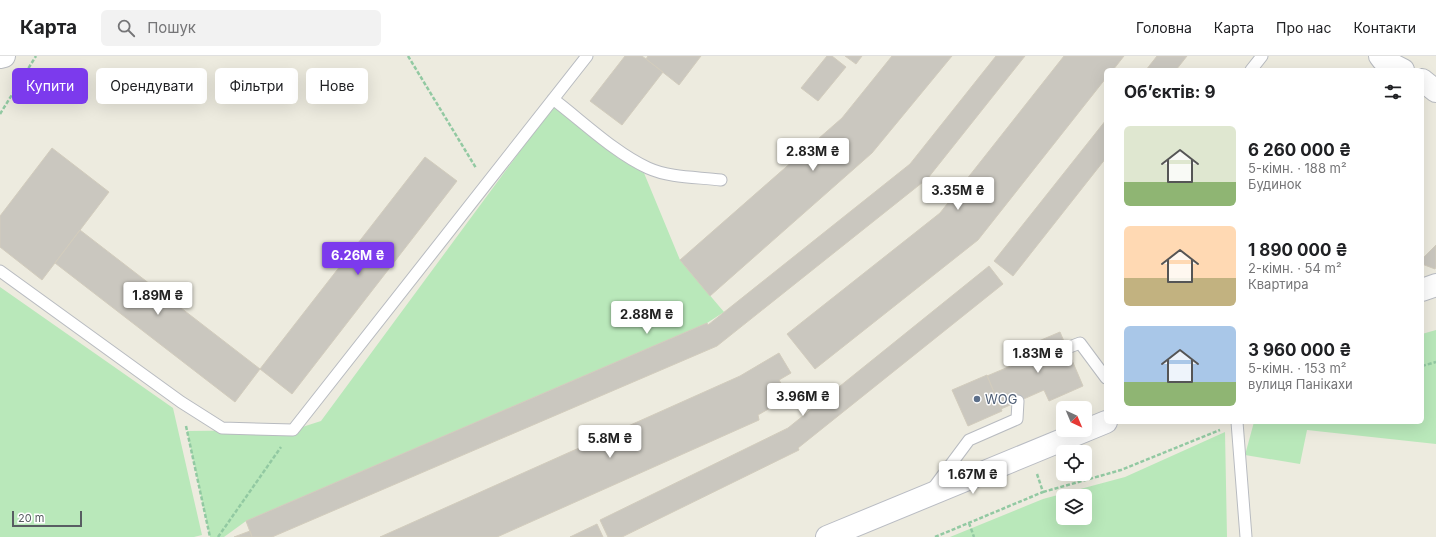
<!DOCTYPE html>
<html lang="uk">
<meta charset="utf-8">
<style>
body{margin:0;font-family:Inter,sans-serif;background:#f2f2f2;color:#202124;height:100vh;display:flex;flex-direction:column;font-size:15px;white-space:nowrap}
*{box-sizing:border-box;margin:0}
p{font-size:13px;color:#757577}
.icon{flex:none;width:22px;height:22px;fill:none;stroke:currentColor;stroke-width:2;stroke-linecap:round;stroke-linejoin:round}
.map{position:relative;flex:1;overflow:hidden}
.panel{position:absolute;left:1104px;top:12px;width:320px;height:356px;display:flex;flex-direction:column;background:#fff;border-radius:6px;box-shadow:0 4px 16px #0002}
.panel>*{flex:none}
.top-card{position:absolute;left:12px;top:12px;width:380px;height:36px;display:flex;gap:8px}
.needle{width:26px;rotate:136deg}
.fabs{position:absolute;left:1056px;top:345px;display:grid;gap:8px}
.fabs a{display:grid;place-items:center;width:36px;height:36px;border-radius:6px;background:#fff;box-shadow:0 4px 16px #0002;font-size:20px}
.scale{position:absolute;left:12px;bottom:10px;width:70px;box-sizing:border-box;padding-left:4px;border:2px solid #585d62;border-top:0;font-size:11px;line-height:14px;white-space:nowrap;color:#585d62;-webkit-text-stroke:3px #fff;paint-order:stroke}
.price{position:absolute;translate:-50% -34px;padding:0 9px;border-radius:4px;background:#fff;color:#222;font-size:13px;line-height:26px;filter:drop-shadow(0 1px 2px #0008)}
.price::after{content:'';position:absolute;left:50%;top:24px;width:12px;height:9px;margin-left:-6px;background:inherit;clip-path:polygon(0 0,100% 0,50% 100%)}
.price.current{background:#7c3aed;color:#fff}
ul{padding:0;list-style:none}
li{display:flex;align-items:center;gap:12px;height:100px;padding:0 20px}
li span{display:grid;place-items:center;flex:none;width:112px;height:80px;border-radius:6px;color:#555}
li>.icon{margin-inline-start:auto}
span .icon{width:48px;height:48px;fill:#fffc;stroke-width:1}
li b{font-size:17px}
h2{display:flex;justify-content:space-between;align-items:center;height:48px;padding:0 20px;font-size:17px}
.chip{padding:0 14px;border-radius:6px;background:#fff;box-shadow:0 4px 16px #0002;font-size:14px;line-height:36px}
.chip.current{background:#7c3aed;color:#fff}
header{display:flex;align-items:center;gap:24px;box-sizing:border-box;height:56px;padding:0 20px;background:#fff;border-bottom:1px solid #e0e0e0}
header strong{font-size:19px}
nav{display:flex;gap:22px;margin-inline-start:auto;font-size:14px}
.search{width:280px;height:36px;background:#f2f2f2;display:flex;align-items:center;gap:10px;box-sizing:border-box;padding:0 14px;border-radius:6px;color:#757577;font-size:15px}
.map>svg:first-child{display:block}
.green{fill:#b9e8ba;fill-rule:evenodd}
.building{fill:#cac7bf;stroke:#d2ccbd}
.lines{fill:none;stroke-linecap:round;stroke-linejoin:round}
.lane-casing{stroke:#b8bbc0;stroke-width:13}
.street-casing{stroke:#b8bbc0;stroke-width:24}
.secondary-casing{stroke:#b9bcc3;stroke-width:24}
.path{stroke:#92c9a2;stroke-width:2.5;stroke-dasharray:4 2;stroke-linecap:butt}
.lane{stroke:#fff;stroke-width:11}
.street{stroke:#fff;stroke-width:22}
.secondary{stroke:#fff;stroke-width:22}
.service-dot{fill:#5c6f8a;stroke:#fff;stroke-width:1.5}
.labels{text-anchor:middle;stroke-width:3;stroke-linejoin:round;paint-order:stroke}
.service-label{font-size:13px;fill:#4e5e75;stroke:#fff;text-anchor:start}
</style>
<header>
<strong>Карта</strong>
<div class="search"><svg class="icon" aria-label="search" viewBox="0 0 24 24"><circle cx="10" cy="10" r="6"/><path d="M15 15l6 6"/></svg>Пошук</div>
<nav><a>Головна</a><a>Карта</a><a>Про нас</a><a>Контакти</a></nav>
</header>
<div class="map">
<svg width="1436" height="481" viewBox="0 0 1436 481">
<rect width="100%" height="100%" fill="#edebdf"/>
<path class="green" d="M 554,49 L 618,102 L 644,117 L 680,204 L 724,256 L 707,267 L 246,465 L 224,481 L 210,481 L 187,375 L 293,374 L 321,365 Z
M 0,231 L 173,352 L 202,479 L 194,481 L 0,481 Z
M 1436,274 L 1436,388 L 1307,374 L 1300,408 L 1245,399 L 1254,366 L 1422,366 L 1422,278 Z
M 1225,376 L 1227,481 L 950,481 L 1043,443 L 1125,421 ZM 1063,440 L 1085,440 L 1085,462 L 1063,462 Z"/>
<path class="building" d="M 625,0 L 642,0 L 663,16 L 622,69 L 590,45 Z
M 648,0 L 701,0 L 679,29 L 646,3 Z
M 827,0 L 832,0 L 846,11 L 818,45 L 801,32 Z
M 845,0 L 862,0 L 856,8 Z
M 892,0 L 952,0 L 872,97 L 710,240 L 680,204 L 842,62 Z
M 996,0 L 1025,0 L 928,122 L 717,290 L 272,481 L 252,481 L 246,465 L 707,267 L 708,269 L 910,108 Z
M 1064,0 L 1124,0 L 1113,14 L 1106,14 L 1106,22 L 978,184 L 815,313 L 787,278 L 940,157 Z
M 1157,0 L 1187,0 L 1176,14 L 1146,14 Z
M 1106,64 L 1106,102 L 1013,220 L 994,205 Z
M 52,92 L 109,136 L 42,224 L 0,191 L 0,160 Z
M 425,101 L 457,125 L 292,338 L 260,313 Z
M 80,174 L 260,313 L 235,346 L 55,207 Z
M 1436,189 L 1436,211 L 1435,213 L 1422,208 L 1422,203 Z
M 989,210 L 1003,228 L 798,392 L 799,394 L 622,481 L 608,481 L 600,464 L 788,372 Z
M 1060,276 L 1083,330 L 1049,345 L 1044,334 L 1001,353 L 987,320 L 1032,301 L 1027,290 Z
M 779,297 L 791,317 L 779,324 L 789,341 L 758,359 L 759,364 L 497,481 L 380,481 L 740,320 Z
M 987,319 L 1002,355 L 968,370 L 952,334 Z
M 597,468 L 603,481 L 570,481 Z
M 250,475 L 252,481 L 234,481 Z"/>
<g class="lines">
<defs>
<path id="lane" d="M 1251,14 L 1262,0
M 553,43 C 582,65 615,97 648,112 C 670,122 697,121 721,124
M 0,215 L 181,346 L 222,372 L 293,374 L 587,0
M 1067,292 L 1080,287 L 1106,322
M 1237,366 L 1246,481
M 931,435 L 969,384 L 1017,363 L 1018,345"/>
<path id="street" d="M 1380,0 L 1383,4 L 1403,14
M 0,1 L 4,0
M 1422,24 L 1436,35"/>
<path id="secondary" d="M 1422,234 L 1436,229
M 827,481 L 1106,366"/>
</defs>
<use href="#lane" class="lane-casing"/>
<use href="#street" class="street-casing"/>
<use href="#secondary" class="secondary-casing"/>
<path class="path" d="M 408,0 L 476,112
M 0,58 L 36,0
M 1422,310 L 1436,306
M 186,370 L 210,481
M 1043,436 L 1121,414 L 1220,374
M 969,467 L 974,481
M 218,481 L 281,391
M 935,481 L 1043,436 L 1037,418"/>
<use href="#lane" class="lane"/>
<use href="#street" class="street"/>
<use href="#secondary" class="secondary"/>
</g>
<circle class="service-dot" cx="977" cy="343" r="4"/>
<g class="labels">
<g class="service-label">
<text x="985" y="348">WOG</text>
</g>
</g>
</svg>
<div class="fabs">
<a><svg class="needle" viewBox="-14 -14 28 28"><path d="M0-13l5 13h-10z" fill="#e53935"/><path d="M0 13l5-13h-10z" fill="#757577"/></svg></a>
<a><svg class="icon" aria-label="locate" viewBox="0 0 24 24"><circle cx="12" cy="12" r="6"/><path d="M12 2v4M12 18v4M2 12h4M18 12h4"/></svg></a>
<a><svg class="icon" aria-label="layers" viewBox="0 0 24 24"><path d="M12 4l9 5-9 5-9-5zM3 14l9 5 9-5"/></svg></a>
</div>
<div class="scale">20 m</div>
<b class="price" style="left:813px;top:116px">2.83M ₴</b>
<b class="price" style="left:958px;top:155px">3.35M ₴</b>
<b class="price current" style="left:358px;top:220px">6.26M ₴</b>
<b class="price" style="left:158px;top:260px">1.89M ₴</b>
<b class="price" style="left:647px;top:279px">2.88M ₴</b>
<b class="price" style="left:1038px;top:318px">1.83M ₴</b>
<b class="price" style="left:803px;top:361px">3.96M ₴</b>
<b class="price" style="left:610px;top:403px">5.8M ₴</b>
<b class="price" style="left:973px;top:439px">1.67M ₴</b>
<div class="top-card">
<a class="chip current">Купити</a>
<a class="chip">Орендувати</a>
<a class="chip">Фільтри</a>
<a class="chip">Нове</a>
</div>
<section class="panel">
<h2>Об’єктів: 9<svg class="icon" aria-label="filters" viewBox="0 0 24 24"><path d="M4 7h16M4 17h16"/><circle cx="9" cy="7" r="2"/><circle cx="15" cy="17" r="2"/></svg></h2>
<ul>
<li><span style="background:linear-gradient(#dfe7d0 70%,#8fb573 0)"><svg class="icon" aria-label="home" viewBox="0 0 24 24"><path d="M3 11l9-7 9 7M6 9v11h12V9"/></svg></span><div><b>6 260 000 ₴</b><p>5-кімн. · 188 m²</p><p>Будинок</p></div></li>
<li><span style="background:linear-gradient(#ffd9b3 65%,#c2b280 0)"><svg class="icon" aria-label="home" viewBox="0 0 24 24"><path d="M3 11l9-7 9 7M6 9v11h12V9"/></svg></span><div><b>1 890 000 ₴</b><p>2-кімн. · 54 m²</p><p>Квартира</p></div></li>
<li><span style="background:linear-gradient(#a9c7e8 70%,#8fb573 0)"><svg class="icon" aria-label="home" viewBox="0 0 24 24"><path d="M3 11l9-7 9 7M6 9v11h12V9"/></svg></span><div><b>3 960 000 ₴</b><p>5-кімн. · 153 m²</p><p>вулиця Панікахи</p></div></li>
</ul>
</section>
</div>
